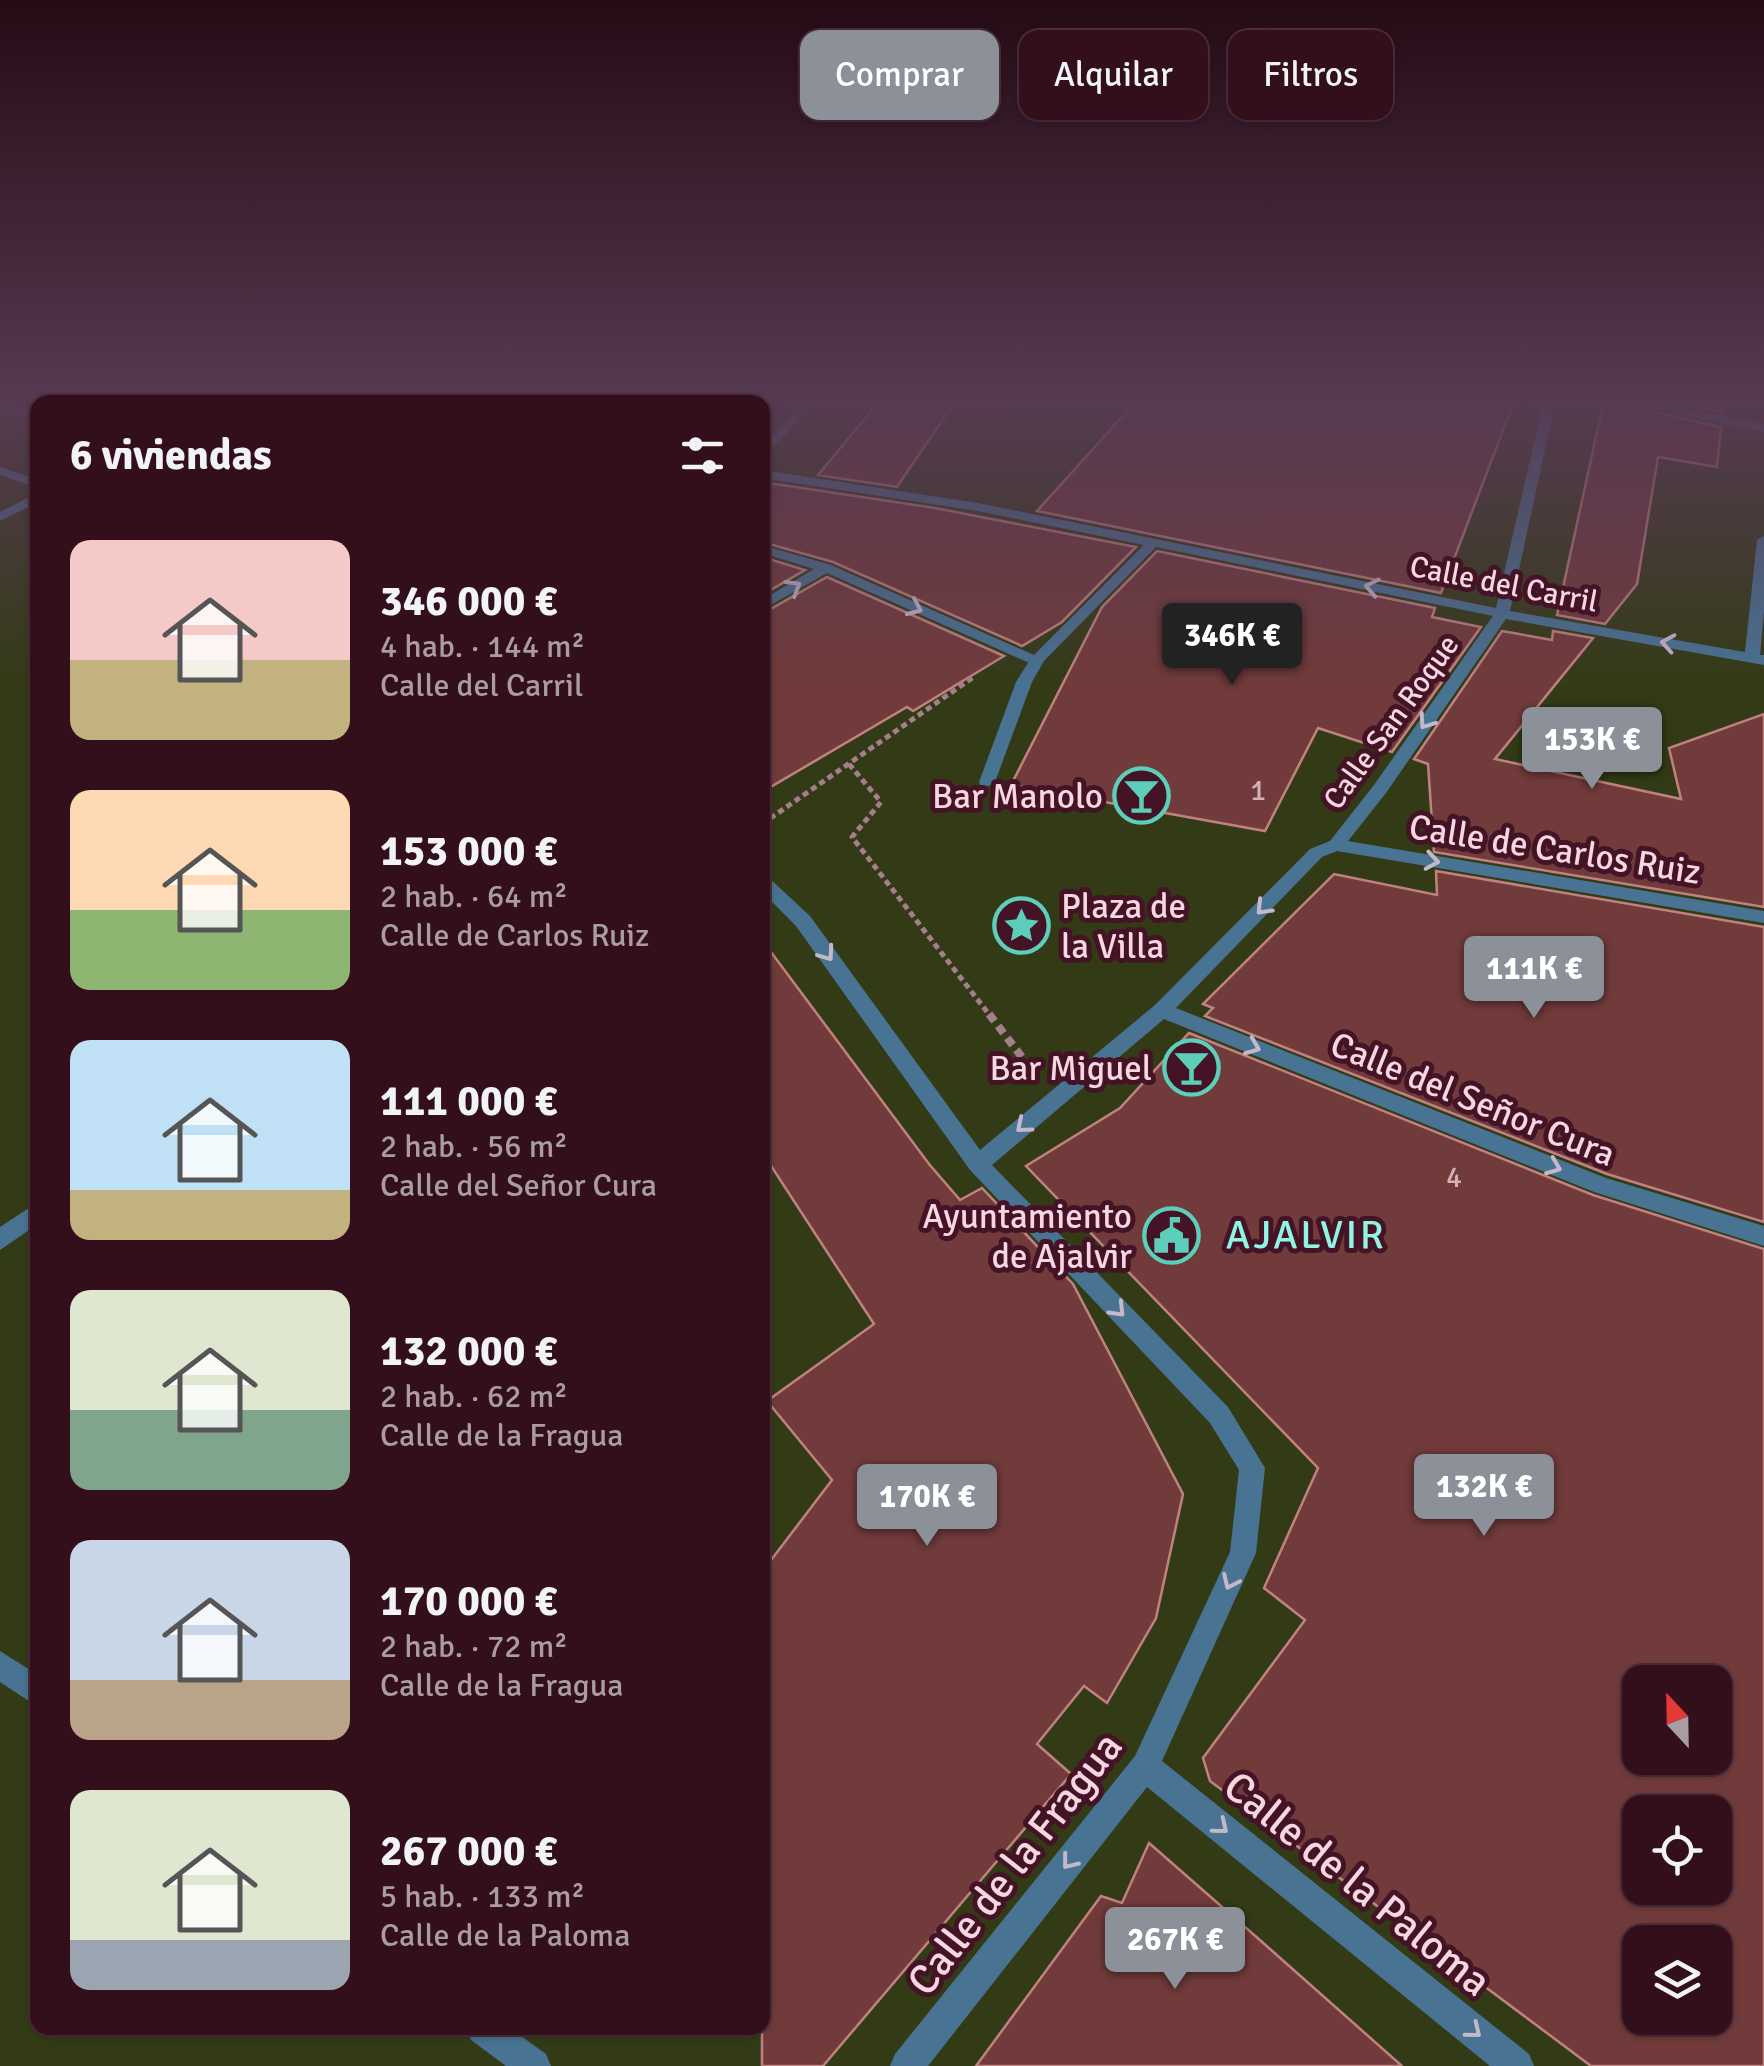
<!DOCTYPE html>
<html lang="es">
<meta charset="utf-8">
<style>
body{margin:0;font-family:Signika,sans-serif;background:#3e1d29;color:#f1f3f6;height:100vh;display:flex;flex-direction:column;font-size:38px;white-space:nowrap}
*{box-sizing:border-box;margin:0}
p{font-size:32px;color:#a99ca3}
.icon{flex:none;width:55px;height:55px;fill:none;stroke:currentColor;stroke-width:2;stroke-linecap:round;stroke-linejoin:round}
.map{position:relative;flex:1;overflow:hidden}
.side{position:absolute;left:30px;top:395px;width:740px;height:1640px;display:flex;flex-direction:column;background:#330f1c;border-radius:20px;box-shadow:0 2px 8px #0004,0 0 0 2px #4e2f3b}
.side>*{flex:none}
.guide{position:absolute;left:800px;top:30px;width:812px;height:90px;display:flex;gap:20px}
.needle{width:65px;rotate:338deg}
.fabs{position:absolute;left:1622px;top:1665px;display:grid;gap:20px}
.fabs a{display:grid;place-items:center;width:110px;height:110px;border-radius:20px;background:#330f1c;box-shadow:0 2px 8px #0004,0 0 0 2px #4e2f3b;font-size:50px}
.price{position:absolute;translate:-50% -85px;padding:0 22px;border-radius:10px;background:#8c9099;color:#fff;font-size:32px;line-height:65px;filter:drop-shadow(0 2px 5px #0008)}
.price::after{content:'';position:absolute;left:50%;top:60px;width:30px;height:22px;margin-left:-15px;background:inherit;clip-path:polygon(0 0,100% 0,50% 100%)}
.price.on{background:#222;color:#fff}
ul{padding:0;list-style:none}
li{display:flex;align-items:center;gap:30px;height:250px;padding:0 40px}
li span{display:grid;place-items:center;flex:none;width:280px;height:200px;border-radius:20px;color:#555}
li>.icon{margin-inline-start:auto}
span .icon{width:120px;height:120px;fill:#fffc;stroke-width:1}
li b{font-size:42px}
h2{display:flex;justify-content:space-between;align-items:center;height:120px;padding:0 40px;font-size:42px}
.chip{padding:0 35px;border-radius:20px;background:#330f1c;box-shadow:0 2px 8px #0004,0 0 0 2px #4e2f3b;font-size:35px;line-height:90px}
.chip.on{background:#8c9099;color:#fff}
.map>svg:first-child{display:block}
.green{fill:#333b16;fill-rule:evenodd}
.building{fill:#713b3b;stroke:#c08281;stroke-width:2.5;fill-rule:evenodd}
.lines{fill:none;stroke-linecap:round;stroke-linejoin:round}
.path-far1{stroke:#a67e8b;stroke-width:5;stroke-dasharray:6 4;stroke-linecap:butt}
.path{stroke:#a67e8b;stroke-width:8;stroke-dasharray:9 6;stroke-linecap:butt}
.pedestrian{fill:#487392;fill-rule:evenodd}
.minor{fill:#487392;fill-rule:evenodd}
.oneway{stroke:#c3b9c9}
.labels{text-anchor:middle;stroke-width:10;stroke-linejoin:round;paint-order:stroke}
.far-street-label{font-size:30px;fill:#f8d7e0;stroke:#441426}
.number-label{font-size:30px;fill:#d6b0b7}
.poi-label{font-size:35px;fill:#f8d7e0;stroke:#441426;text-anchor:end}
.street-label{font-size:35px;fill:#f8d7e0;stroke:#441426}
.quarter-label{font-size:40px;letter-spacing:2.5px;fill:#90f6e3;stroke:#441426}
.near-street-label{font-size:42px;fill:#f8d7e0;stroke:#441426}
</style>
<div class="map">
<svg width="1764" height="2066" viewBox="0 0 1764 2066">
<rect width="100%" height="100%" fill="#441426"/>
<path class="green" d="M 0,399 L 1764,399 L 1764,2066 L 0,2066 ZM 38,402 L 762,402 L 762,2028 L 38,2028 ZM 1640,1682 L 1715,1682 L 1715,1758 L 1640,1758 ZM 1640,1812 L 1715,1812 L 1715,1888 L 1640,1888 ZM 1640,1942 L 1715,1942 L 1715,2018 L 1640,2018 Z"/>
<path class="building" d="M 881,399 L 957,399 L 897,487 L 818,475 Z
M 1138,399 L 1515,399 L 1441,593 L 1037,511 Z
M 1649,399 L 1724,399 L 1722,412 Z
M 1604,400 L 1721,427 L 1717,467 L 1658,457 L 1637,584 L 1605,624 L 1557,615 Z
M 762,482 L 935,508 L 1136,547 L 1062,622 L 1022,646 L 833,562 L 762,542 Z
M 1157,551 L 1435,608 L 1432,617 L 1481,627 L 1392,752 L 1318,728 L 1265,831 L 1011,785 L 1102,607 Z
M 762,557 L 805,570 L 762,595 Z
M 827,577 L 1004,656 L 913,711 L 907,707 L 762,792 L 762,614 Z
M 1502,631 L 1552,640 L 1553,631 L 1593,638 L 1495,759 L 1681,799 L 1669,748 L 1764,714 L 1764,907 L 1434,852 L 1428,764 L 1414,759 Z
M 1436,871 L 1764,927 L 1764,1222 L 1607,1174 L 1205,1016 L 1213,1008 L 1203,1004 L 1334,874 L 1437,895 Z
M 762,940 L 929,1164 L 960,1200 L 982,1188 L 1073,1284 L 1183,1494 L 1156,1618 L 1107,1703 L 1084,1686 L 1037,1744 L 1071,1774 L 823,2066 L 762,2066 L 762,1572 L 832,1480 L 767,1401 L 874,1324 L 762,1152 Z
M 1189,1033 L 1593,1195 L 1764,1249 L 1764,2066 L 1591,2066 L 1210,1781 L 1203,1758 L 1305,1620 L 1264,1588 L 1318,1468 L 1026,1166 L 1120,1108 ZM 1640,1682 L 1715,1682 L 1715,1758 L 1640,1758 ZM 1640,1812 L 1715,1812 L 1715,1888 L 1640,1888 ZM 1640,1942 L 1715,1942 L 1715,2018 L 1640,2018 Z
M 1149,1843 L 1261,1941 L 1402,2066 L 976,2066 L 1101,1896 L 1122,1903 Z"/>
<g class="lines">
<path class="path-far1" d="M 849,764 L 881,802 L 852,837 L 991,1017
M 762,824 L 975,676"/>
<path class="path" d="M 989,1014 L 1028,1065"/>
<path class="pedestrian" d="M 1036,656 L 1044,661 L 1032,682 L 995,782 L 987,787 L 981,786 L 979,782 L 1016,682 L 1031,658 Z"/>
<path class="minor" d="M 201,399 L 216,399 L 212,402 L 199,402 Z
M 807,399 L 819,399 L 762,459 L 762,447 Z
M 1544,399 L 1556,399 L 1510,611 L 1745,652 L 1757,540 L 1764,536 L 1764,611 L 1760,655 L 1764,655 L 1764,665 L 1506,619 L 1386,793 L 1348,841 L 1764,911 L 1764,923 L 1337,851 L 1322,857 L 1176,1008 L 1606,1178 L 1764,1226 L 1764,1246 L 1594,1192 L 1164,1019 L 992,1165 L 1228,1407 L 1265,1468 L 1256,1553 L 1162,1761 L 1529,2054 L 1534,2066 L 1490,2066 L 1147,1787 L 928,2066 L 890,2066 L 895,2054 L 1135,1756 L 1230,1552 L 1239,1470 L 1210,1423 L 970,1170 L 796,926 L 762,892 L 762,875 L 768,877 L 810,916 L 980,1150 L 1155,1005 L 1310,849 L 1330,841 L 1374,785 L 1493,616 L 1156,547 L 1041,664 L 1036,666 L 827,573 L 762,610 L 762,600 L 814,569 L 762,553 L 762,545 L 831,565 L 1034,655 L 1144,545 L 978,511 L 762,478 L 762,470 L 978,503 L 1496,608 Z
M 1607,399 L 1630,399 L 1764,424 L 1764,432 Z
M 38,408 L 38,416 L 0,417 L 0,409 Z
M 0,467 L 38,480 L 38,488 L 0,475 Z
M 38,493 L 38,502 L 0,521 L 0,512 Z
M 38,1202 L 38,1224 L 0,1250 L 0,1227 Z
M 0,1651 L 38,1675 L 38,1707 L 0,1682 Z
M 466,2028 L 510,2028 L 546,2054 L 551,2066 L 506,2066 L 471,2040 Z"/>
</g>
<defs><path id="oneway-chevron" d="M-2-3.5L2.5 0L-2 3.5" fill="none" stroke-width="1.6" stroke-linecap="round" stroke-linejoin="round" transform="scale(2.5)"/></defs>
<g class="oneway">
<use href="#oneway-chevron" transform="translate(794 587) rotate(-31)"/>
<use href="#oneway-chevron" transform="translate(1372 587) rotate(-168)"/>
<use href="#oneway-chevron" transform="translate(915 608) rotate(24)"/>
<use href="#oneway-chevron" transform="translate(1668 643) rotate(-170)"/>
<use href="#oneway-chevron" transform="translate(1426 722) rotate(125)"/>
<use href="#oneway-chevron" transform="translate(1432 861) rotate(9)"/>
<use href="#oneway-chevron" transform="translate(1263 908) rotate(134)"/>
<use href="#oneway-chevron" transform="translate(827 954) rotate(54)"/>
<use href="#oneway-chevron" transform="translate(1253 1047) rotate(22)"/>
<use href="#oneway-chevron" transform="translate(1023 1126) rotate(140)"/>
<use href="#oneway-chevron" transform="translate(1554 1167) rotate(22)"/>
<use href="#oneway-chevron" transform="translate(1118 1310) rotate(46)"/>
<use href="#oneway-chevron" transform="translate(1230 1582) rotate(115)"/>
<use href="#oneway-chevron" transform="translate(1221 1827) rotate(39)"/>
<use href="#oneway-chevron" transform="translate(1069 1862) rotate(128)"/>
<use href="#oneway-chevron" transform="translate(1474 2031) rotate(39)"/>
</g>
<linearGradient id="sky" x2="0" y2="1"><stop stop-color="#250b15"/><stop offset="0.58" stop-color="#563a52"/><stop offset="1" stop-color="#563a52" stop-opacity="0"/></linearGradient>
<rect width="1764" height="688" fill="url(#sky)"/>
<defs>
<symbol id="bar-ring" viewBox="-11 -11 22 22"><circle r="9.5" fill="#441426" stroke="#5cceba" stroke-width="1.5"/><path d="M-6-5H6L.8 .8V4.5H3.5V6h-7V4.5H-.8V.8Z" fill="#5cceba"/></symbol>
<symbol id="sight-ring" viewBox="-11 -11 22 22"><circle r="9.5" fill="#441426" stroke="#5cceba" stroke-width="1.5"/><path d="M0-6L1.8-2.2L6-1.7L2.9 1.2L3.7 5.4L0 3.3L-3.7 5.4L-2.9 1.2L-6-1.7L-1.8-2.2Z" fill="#5cceba"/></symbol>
<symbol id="civic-ring" viewBox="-11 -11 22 22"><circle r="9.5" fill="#441426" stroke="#5cceba" stroke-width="1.5"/><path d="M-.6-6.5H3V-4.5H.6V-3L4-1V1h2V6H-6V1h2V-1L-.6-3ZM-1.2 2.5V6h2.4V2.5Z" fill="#5cceba"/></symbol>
</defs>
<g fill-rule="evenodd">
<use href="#bar-ring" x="1110" y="764" width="63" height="63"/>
<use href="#sight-ring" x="990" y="894" width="63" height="63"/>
<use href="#bar-ring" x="1160" y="1036" width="63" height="63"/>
<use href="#civic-ring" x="1140" y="1204" width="63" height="63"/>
</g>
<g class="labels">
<g class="far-street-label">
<text transform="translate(1504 584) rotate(11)" y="10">Calle del Carril</text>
<text transform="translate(1391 722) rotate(-54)" y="10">Calle San Roque</text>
</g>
<g class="number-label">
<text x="1258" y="800">1</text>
<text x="1454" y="1187">4</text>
</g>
<g class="poi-label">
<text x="1103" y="808">Bar Manolo</text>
<text x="1061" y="918" text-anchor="start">Plaza de<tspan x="1061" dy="40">la Villa</tspan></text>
<text x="1152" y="1080">Bar Miguel</text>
<text x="1132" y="1228">Ayuntamiento<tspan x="1132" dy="40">de Ajalvir</tspan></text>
</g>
<g class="street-label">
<text transform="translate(1555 849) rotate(9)" y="12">Calle de Carlos Ruiz</text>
<text transform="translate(1473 1099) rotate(22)" y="12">Calle del Señor Cura</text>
</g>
<g class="quarter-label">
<text x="1306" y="1248">AJALVIR</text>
</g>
<g class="near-street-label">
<text transform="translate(1014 1863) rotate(-52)" y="15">Calle de la Fragua</text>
<text transform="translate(1358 1883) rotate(39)" y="15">Calle de la Paloma</text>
</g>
</g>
</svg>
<div class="fabs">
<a><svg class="needle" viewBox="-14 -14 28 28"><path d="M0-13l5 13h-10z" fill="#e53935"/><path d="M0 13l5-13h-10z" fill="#a99ca3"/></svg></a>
<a><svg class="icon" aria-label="locate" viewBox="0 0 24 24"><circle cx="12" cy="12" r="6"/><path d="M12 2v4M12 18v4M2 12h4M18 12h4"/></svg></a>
<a><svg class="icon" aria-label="layers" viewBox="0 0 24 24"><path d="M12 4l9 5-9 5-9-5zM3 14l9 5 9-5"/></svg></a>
</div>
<b class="price on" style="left:1232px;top:688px">346K €</b>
<b class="price" style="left:1592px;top:792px">153K €</b>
<b class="price" style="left:1534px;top:1021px">111K €</b>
<b class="price" style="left:1484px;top:1539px">132K €</b>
<b class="price" style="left:927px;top:1549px">170K €</b>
<b class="price" style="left:1175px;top:1992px">267K €</b>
<div class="guide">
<a class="chip on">Comprar</a>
<a class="chip">Alquilar</a>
<a class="chip">Filtros</a>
</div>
<section class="side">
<h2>6 viviendas<svg class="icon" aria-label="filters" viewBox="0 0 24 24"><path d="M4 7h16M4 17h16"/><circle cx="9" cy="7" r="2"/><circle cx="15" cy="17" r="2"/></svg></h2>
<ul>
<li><span style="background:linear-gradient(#f6c9c9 60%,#c2b280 0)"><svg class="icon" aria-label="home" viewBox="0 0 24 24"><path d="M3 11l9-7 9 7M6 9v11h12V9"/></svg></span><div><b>346 000 €</b><p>4 hab. · 144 m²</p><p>Calle del Carril</p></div></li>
<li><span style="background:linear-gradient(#ffd9b3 60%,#8fb573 0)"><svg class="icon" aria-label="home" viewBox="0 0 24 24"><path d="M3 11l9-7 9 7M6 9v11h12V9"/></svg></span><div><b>153 000 €</b><p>2 hab. · 64 m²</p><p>Calle de Carlos Ruiz</p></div></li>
<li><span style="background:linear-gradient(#bfe0f5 75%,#c2b280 0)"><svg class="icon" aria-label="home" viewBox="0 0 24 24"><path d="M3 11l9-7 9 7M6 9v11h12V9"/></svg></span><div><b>111 000 €</b><p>2 hab. · 56 m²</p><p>Calle del Señor Cura</p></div></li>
<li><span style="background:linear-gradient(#dfe7d0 60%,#7fa58c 0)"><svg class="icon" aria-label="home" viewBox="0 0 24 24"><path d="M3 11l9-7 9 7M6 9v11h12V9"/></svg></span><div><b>132 000 €</b><p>2 hab. · 62 m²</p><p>Calle de la Fragua</p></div></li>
<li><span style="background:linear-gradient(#c9d6e8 70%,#b9a48a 0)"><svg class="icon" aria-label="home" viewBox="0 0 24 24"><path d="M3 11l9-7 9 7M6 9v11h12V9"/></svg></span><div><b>170 000 €</b><p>2 hab. · 72 m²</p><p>Calle de la Fragua</p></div></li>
<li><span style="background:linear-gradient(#dfe7d0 75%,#9aa5b1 0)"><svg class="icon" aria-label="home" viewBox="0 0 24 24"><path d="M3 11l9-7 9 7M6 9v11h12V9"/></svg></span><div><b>267 000 €</b><p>5 hab. · 133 m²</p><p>Calle de la Paloma</p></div></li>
</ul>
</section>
</div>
